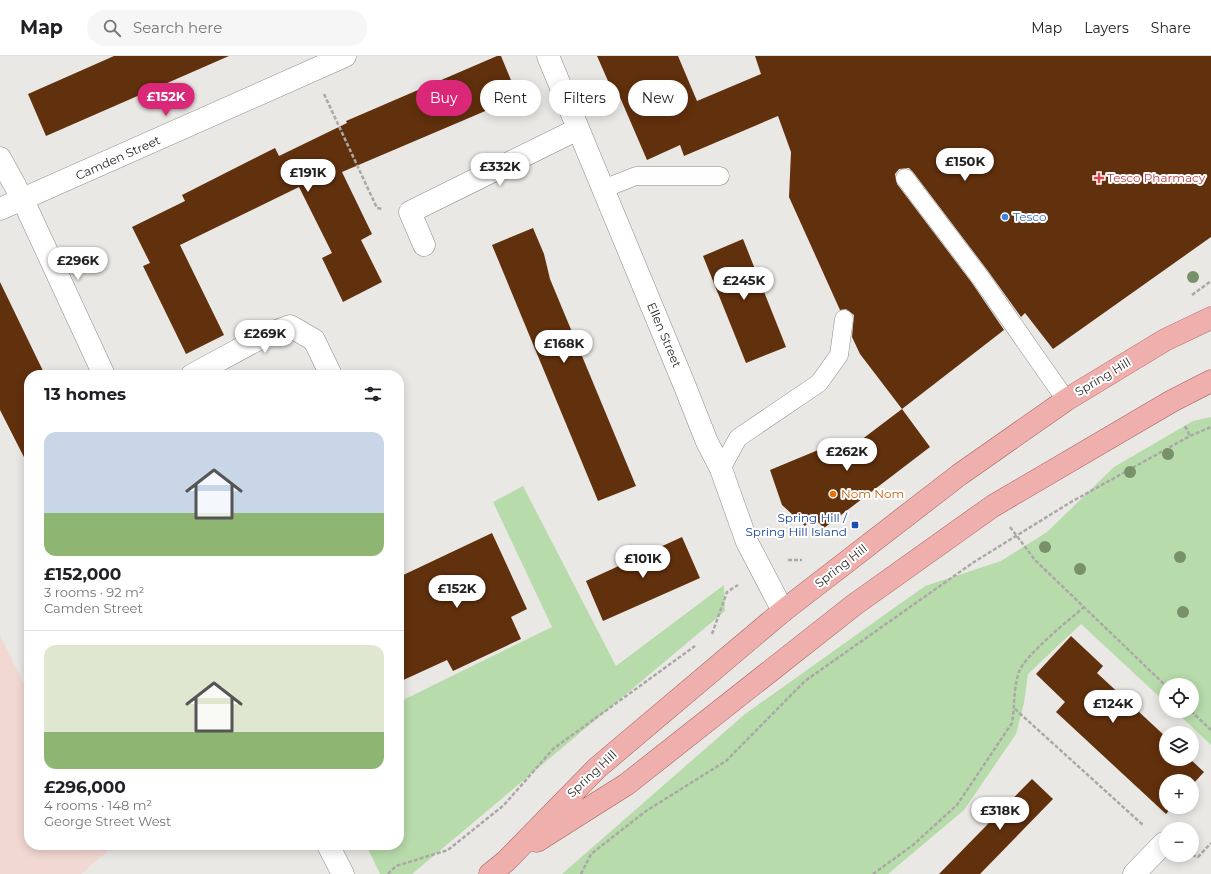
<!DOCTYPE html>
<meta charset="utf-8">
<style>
body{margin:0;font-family:Montserrat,sans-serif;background:#f6f6f6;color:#202124;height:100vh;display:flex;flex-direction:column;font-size:15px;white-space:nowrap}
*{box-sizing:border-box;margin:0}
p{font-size:13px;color:#757577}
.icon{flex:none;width:22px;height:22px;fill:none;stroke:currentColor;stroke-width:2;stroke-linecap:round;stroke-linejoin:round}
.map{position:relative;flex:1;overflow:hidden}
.details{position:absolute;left:24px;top:314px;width:380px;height:480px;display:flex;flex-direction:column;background:#fff;border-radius:16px;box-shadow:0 2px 10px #0003}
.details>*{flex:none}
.hud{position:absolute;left:416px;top:24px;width:380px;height:36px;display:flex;gap:8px}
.controls{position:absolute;left:1159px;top:622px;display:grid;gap:8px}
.controls a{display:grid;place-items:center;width:40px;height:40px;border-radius:50%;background:#fff;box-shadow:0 2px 10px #0003;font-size:20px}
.price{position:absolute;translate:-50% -34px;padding:0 9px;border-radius:14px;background:#fff;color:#222;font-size:13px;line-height:26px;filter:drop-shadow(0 1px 2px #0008)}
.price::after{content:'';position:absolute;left:50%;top:24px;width:12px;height:9px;margin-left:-6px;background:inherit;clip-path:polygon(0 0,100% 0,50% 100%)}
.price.on{background:#db2777;color:#fff}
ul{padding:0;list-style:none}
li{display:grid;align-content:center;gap:8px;height:212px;padding:0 20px}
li+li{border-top:1px solid #e0e0e0}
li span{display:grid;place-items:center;height:124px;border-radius:12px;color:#555}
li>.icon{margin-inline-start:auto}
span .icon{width:72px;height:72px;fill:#fffc;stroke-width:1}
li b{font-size:17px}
h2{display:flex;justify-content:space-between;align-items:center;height:48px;padding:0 20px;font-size:17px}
.tag{padding:0 14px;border-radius:18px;background:#fff;box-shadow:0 2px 10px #0003;font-size:14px;line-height:36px}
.tag.on{background:#db2777;color:#fff}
header{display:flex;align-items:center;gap:24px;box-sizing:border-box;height:56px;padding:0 20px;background:#fff;border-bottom:1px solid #e0e0e0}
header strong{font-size:19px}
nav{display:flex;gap:22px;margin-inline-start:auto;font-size:14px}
.search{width:280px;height:36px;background:#f6f6f6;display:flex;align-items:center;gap:10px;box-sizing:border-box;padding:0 14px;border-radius:22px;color:#757577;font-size:15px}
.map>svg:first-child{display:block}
.education{fill:#f2d8d3}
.green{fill:#b7dbab}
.building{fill:#61300d}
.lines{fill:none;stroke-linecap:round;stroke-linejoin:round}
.service-casing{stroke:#8b8a86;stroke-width:19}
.minor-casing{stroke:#8b8a86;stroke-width:23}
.primary-casing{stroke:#a35d5b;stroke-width:23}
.path{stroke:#aaa9a6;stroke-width:2.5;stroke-dasharray:4 2;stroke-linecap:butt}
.service{stroke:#fff;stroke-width:18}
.minor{stroke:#fff;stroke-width:22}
.primary{stroke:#efafad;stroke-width:22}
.tree{fill:#799169}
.health-dot{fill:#e0444e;stroke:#fff;stroke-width:1.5}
.shop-dot{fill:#3f7fe0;stroke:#fff;stroke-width:1.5}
.food-dot{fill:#e8710a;stroke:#fff;stroke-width:1.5}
.transit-dot{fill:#1a4fb4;stroke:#fff;stroke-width:1.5}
.labels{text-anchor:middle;stroke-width:4;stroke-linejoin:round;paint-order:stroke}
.street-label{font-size:12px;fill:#2a2a28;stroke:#fff}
.health-label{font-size:12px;fill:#be3a42;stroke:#fff;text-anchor:start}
.shop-label{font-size:12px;fill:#366cbe;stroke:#fff;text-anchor:start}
.food-label{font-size:12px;fill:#c56008;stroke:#fff;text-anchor:start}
.transit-label{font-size:12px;fill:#164399;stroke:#fff;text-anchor:end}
</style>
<header>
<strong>Map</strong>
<div class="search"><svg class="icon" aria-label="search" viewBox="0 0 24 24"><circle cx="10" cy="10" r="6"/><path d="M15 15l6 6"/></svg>Search here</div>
<nav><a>Map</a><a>Layers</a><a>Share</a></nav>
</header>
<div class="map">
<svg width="1211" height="818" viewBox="0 0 1211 818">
<rect width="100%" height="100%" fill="#eae8e4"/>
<path class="education" d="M 0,579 L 29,638 L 29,789 L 115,789 L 81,818 L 0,818 Z"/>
<path class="green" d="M 1211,361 L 1211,689 L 1175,655 L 1192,655 L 1192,629 L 1166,629 L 1166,647 L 1081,568 L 1028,618 L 1024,647 L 1016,678 L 964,754 L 888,818 L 562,818 L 745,658 L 925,530 L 1001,505 L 1047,476 L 1114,411 L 1193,365 Z
M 523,430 L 616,610 L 724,529 L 725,555 L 412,818 L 380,818 L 366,789 L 399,789 L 399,646 L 552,571 L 493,446 Z"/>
<path class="building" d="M 114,0 L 229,0 L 46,80 L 28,38 Z
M 497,0 L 501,0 L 518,41 L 342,116 L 372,178 L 361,184 L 382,226 L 343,246 L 322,202 L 332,197 L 299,131 L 180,189 L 224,279 L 186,298 L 143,210 L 150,207 L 132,171 L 185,145 L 182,139 L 275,92 L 279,100 L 347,67 L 346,65 Z
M 597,0 L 678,0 L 697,45 L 761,18 L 755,0 L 1211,0 L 1211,181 L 1053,293 L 1025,257 L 1021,261 L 988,215 L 913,116 L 909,112 L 899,113 L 895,118 L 897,128 L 972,227 L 1004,274 L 902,353 L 860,298 L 852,281 L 854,259 L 846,253 L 840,254 L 789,141 L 791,96 L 778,60 L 684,100 L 680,89 L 647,104 L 616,32 L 612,34 Z
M 533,172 L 544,198 L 550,223 L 636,430 L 598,445 L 492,189 Z
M 743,183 L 786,291 L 746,307 L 703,200 Z
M 0,226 L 45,319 L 29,319 L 29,411 L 0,354 Z
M 902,353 L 930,391 L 824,472 L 813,461 L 805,470 L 782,449 L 770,414 L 823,392 L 832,406 Z
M 492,477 L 527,553 L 511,561 L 521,583 L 453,615 L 447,604 L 399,626 L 399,521 Z
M 682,481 L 700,522 L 603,565 L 586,525 Z
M 1071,580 L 1103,610 L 1097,617 L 1166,681 L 1166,703 L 1190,703 L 1204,716 L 1192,729 L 1192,725 L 1166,725 L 1166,751 L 1172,751 L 1166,758 L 1056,656 L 1065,646 L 1036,618 Z
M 1032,723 L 1053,743 L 980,818 L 939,818 Z"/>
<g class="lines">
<defs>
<path id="service" d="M 905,122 L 980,221 L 1066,344
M 603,133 L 636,120 L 720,120
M 721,413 L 738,382 L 819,327 L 839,299 L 844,263"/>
<path id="minor" d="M 548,0 L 684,328 L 707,386 L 721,413 L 747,486 L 783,555
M 0,102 L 23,144 L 104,319
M 0,153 L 345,0
M 424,189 L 410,156 L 578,73
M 192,319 L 264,280 L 290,270 L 314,284 L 331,319
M 328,789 L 343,818
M 1134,818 L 1164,787"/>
<path id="primary" d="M 537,785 L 627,728 L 854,549 L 993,450 L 1172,345 L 1211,325
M 490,818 L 506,805 L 597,712 L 783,555 L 959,419 L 1066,344 L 1165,284 L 1211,262"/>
</defs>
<use href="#service" class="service-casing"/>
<use href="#minor" class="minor-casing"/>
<use href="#primary" class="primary-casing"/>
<path class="path" d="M 324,38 L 377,152 L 383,153
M 1192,239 L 1211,225
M 1185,370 L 1190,380
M 1010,471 L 1035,504 L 1166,630
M 788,504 L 802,504
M 712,578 L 727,536 L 738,529
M 1015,653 L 1143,769
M 1191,655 L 1211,674
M 1192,799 L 1198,801 L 1211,787
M 388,818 L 396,810 L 448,794 L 504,749 L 553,693 L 695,590
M 581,818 L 591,798 L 646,755 L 726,705 L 805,625 L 974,506 L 1016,480 L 1071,446 L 1190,380 L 1211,371
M 873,818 L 913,789 L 957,749 L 1012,667 C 1015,650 1013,633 1019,616 C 1024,600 1070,563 1084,551"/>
<use href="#service" class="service"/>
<use href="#minor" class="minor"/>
<use href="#primary" class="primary"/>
</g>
<g class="tree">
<circle cx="1193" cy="221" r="6"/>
<circle cx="1168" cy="398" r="6"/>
<circle cx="1130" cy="416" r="6"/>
<circle cx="1045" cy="491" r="6"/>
<circle cx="1180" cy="501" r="6"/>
<circle cx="1080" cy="513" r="6"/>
<circle cx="1183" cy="556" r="6"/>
</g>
<path class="health-dot" d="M1097 116h4v4h4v4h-4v4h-4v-4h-4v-4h4z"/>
<circle class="shop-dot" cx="1005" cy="161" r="4"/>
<circle class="food-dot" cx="833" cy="438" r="4"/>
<rect class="transit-dot" x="851" y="465" width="8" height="8" rx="2"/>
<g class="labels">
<g class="street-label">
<text transform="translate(118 102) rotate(-24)" y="4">Camden Street</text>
<text transform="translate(664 279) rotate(67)" y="4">Ellen Street</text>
<text transform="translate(1103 321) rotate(-31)" y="4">Spring Hill</text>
<text transform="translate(841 510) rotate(-38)" y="4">Spring Hill</text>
<text transform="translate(592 718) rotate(-43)" y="4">Spring Hill</text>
</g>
<g class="health-label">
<text x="1107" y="126">Tesco Pharmacy</text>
</g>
<g class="shop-label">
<text x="1013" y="165">Tesco</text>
</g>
<g class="food-label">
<text x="841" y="442">Nom Nom</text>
</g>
<g class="transit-label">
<text x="847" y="466">Spring Hill /<tspan x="847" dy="14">Spring Hill Island</tspan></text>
</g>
</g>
</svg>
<div class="controls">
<a><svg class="icon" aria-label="locate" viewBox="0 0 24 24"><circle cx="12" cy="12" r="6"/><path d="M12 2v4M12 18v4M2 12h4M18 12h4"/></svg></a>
<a><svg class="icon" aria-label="layers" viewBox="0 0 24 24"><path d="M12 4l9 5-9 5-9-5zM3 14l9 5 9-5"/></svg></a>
<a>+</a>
<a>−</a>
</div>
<b class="price on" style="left:166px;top:61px">£152K</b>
<b class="price" style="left:965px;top:126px">£150K</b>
<b class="price" style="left:500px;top:131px">£332K</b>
<b class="price" style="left:308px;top:137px">£191K</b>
<b class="price" style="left:78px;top:225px">£296K</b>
<b class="price" style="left:744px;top:245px">£245K</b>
<b class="price" style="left:265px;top:298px">£269K</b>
<b class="price" style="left:564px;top:308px">£168K</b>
<b class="price" style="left:847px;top:416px">£262K</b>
<b class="price" style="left:643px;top:523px">£101K</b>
<b class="price" style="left:457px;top:553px">£152K</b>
<b class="price" style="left:1113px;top:668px">£124K</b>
<b class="price" style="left:1000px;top:775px">£318K</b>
<div class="hud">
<a class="tag on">Buy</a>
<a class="tag">Rent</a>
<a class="tag">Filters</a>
<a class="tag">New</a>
</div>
<section class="details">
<h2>13 homes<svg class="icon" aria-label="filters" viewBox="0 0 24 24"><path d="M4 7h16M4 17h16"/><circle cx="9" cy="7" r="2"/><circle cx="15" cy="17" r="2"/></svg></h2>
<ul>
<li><span style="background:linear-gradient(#c9d6e8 65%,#8fb573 0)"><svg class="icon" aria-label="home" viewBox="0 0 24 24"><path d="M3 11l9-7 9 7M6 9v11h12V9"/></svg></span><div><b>£152,000</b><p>3 rooms · 92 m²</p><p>Camden Street</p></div></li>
<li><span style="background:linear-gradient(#dfe7d0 70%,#8fb573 0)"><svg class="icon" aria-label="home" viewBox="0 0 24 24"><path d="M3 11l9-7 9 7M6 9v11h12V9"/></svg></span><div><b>£296,000</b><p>4 rooms · 148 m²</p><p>George Street West</p></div></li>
</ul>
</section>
</div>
